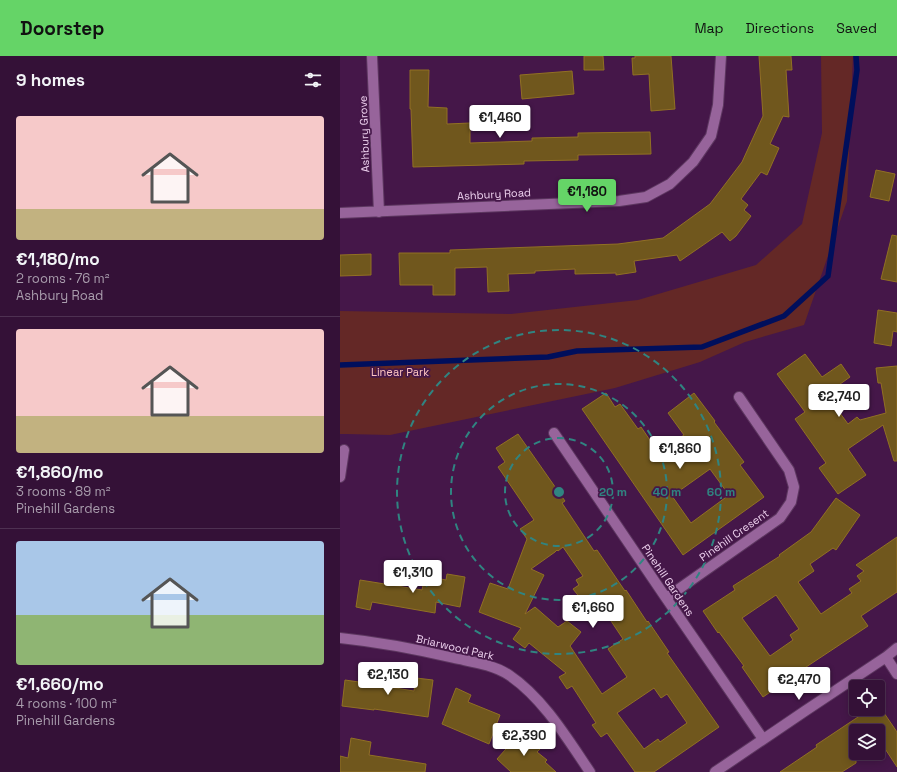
<!DOCTYPE html>
<meta charset="utf-8">
<style>
body{margin:0;font-family:"Space Grotesk",sans-serif;background:#3c1a3f;color:#f1f3f6;height:100vh;display:flex;flex-direction:column;font-size:15px;white-space:nowrap}
*{box-sizing:border-box;margin:0}
p{font-size:13px;color:#a99dad}
.icon{flex:none;width:22px;height:22px;fill:none;stroke:currentColor;stroke-width:2;stroke-linecap:round;stroke-linejoin:round}
.map{position:relative;flex:1;overflow:hidden}
.side{display:flex;flex-direction:column;background:#341137;width:340px}
.side>*{flex:none}
.tools{position:absolute;left:509px;top:624px;display:grid;gap:8px}
.tools a{display:grid;place-items:center;width:36px;height:36px;border-radius:4px;background:#341137;box-shadow:0 2px 10px #0003,0 0 0 1px #4e3152;font-size:20px}
.price{position:absolute;translate:-50% -34px;padding:0 9px;border-radius:4px;background:#fff;color:#222;font-size:13px;line-height:26px;filter:drop-shadow(0 1px 2px #0008)}
.price::after{content:'';position:absolute;left:50%;top:24px;width:12px;height:9px;margin-left:-6px;background:inherit;clip-path:polygon(0 0,100% 0,50% 100%)}
.price.on{background:#65d467;color:#111}
ul{padding:0;list-style:none}
li{display:grid;align-content:center;gap:8px;height:212px;padding:0 16px}
li+li{border-top:1px solid #4e3152}
li span{display:grid;place-items:center;height:124px;border-radius:4px;color:#555}
li>.icon{margin-inline-start:auto}
span .icon{width:72px;height:72px;fill:#fffc;stroke-width:1}
li b{font-size:17px}
h2{display:flex;justify-content:space-between;align-items:center;height:48px;padding:0 16px;font-size:17px}
header{display:flex;align-items:center;gap:24px;box-sizing:border-box;height:56px;padding:0 20px;background:#65d467;color:#111}
header strong{font-size:19px}
nav{display:flex;gap:22px;margin-inline-start:auto;font-size:14px}
main{display:flex;flex:1;min-height:0}
.map>svg:first-child{display:block}
.green{fill:#642826}
.lines{fill:none;stroke-linecap:round;stroke-linejoin:round}
.stream{stroke:#000f5c;stroke-width:5.5}
.building{fill:#70571d;stroke:#917024;fill-rule:evenodd}
.minor-casing{stroke:#5d3760;stroke-width:12}
.minor{stroke:#97649b;stroke-width:10}
.ring{fill:none;stroke:#308481;stroke-width:2;stroke-dasharray:7 5}
.labels{text-anchor:middle;stroke-width:3.5;stroke-linejoin:round;paint-order:stroke}
.street-label{font-size:11px;fill:#eed2ef;stroke:#451749}
.park-label{font-size:11px;fill:#ffc6c1;stroke:#451749}
.centre{fill:#308481;stroke:#451749;stroke-width:2}
.ring-label{font-size:12px;text-anchor:middle;font-weight:bold;fill:#308481;stroke:#451749;stroke-width:3.5;stroke-linejoin:round;paint-order:stroke}
</style>
<header>
<strong>Doorstep</strong>
<nav><a>Map</a><a>Directions</a><a>Saved</a></nav>
</header>
<main>
<section class="side">
<h2>9 homes<svg class="icon" aria-label="filters" viewBox="0 0 24 24"><path d="M4 7h16M4 17h16"/><circle cx="9" cy="7" r="2"/><circle cx="15" cy="17" r="2"/></svg></h2>
<ul>
<li><span style="background:linear-gradient(#f6c9c9 75%,#c2b280 0)"><svg class="icon" aria-label="home" viewBox="0 0 24 24"><path d="M3 11l9-7 9 7M6 9v11h12V9"/></svg></span><div><b>€1,180/mo</b><p>2 rooms · 76 m²</p><p>Ashbury Road</p></div></li>
<li><span style="background:linear-gradient(#f6c9c9 70%,#c2b280 0)"><svg class="icon" aria-label="home" viewBox="0 0 24 24"><path d="M3 11l9-7 9 7M6 9v11h12V9"/></svg></span><div><b>€1,860/mo</b><p>3 rooms · 89 m²</p><p>Pinehill Gardens</p></div></li>
<li><span style="background:linear-gradient(#a9c7e8 60%,#8fb573 0)"><svg class="icon" aria-label="home" viewBox="0 0 24 24"><path d="M3 11l9-7 9 7M6 9v11h12V9"/></svg></span><div><b>€1,660/mo</b><p>4 rooms · 100 m²</p><p>Pinehill Gardens</p></div></li>
</ul>
</section>
<div class="map">
<svg width="557" height="716" viewBox="0 0 557 716">
<rect width="100%" height="100%" fill="#451749"/>
<path class="green" d="M 481,0 L 513,0 L 507,145 L 464,269 L 405,286 L 360,306 L 275,332 L 50,379 L 6,378 L 0,378 L 0,255 L 171,258 L 298,244 L 416,209 L 462,168 L 482,77 Z"/>
<g class="lines">
<path class="stream" d="M 0,309 L 208,301 L 237,295 L 362,291 L 444,260 L 488,220 L 517,14 L 516,0"/>
</g>
<path class="building" d="M 244,0 L 263,0 L 264,14 L 244,14 Z
M 295,0 L 331,0 L 335,53 L 311,55 L 309,18 L 293,19 L 292,2 L 295,2 Z
M 419,0 L 451,0 L 452,14 L 446,14 L 449,61 L 443,60 L 430,88 L 439,92 L 427,119 L 421,116 L 401,143 L 408,149 L 404,154 L 411,160 L 396,180 L 390,185 L 382,176 L 340,205 L 337,199 L 294,205 L 296,216 L 276,219 L 276,217 L 235,218 L 235,213 L 195,215 L 195,217 L 168,218 L 169,235 L 148,236 L 147,211 L 115,212 L 115,239 L 93,239 L 93,229 L 60,229 L 59,197 L 110,197 L 110,194 L 278,188 L 323,182 L 370,148 L 402,106 L 423,60 Z
M 70,14 L 89,14 L 88,51 L 107,52 L 107,68 L 130,67 L 130,87 L 192,85 L 192,82 L 238,81 L 238,77 L 310,76 L 311,98 L 238,99 L 238,104 L 184,105 L 184,108 L 73,111 L 71,53 L 70,53 Z
M 232,15 L 234,38 L 182,43 L 180,19 Z
M 536,114 L 555,118 L 549,145 L 530,141 Z
M 552,179 L 557,180 L 557,226 L 541,223 Z
M 31,198 L 31,219 L 0,220 L 0,199 Z
M 538,254 L 557,257 L 557,276 L 553,275 L 551,290 L 534,287 Z
M 465,298 L 482,321 L 501,308 L 510,321 L 486,338 L 508,368 L 517,361 L 520,364 L 546,357 L 541,327 L 538,327 L 536,312 L 557,310 L 557,405 L 554,405 L 543,369 L 508,393 L 526,419 L 498,438 L 479,412 L 486,407 L 455,363 L 465,356 L 437,318 Z
M 266,337 L 275,351 L 280,348 L 298,373 L 301,371 L 318,396 L 344,379 L 328,357 L 354,337 L 375,365 L 374,366 L 404,406 L 400,409 L 424,441 L 343,499 L 242,353 ZM 370,413 L 389,439 L 351,467 L 332,440 Z
M 178,378 L 225,445 L 222,447 L 254,495 L 257,494 L 285,535 L 286,534 L 307,566 L 308,565 L 329,596 L 327,597 L 379,671 L 314,716 L 295,716 L 267,677 L 261,681 L 252,669 L 256,667 L 232,630 L 227,633 L 219,621 L 226,617 L 189,587 L 185,592 L 173,583 L 181,572 L 139,556 L 150,527 L 168,533 L 187,483 L 180,473 L 194,464 L 158,411 L 165,406 L 156,392 ZM 223,491 L 243,520 L 236,524 L 239,529 L 233,533 L 241,543 L 236,547 L 247,563 L 263,553 L 283,583 L 268,593 L 287,621 L 262,638 L 230,590 L 241,576 L 227,565 L 218,571 L 195,551 L 185,558 L 204,519 L 191,513 L 215,496 L 217,494 L 218,495 ZM 314,632 L 321,642 L 327,638 L 347,667 L 320,686 L 318,683 L 304,693 L 277,657 Z
M 496,442 L 520,459 L 496,494 L 493,492 L 470,508 L 474,515 L 458,526 L 481,558 L 512,537 L 509,533 L 521,525 L 517,520 L 524,515 L 516,509 L 557,481 L 557,536 L 521,560 L 528,570 L 451,621 L 451,622 L 423,641 L 402,611 L 404,610 L 379,576 L 378,577 L 363,555 L 395,534 L 393,530 L 440,500 L 439,499 L 471,476 ZM 436,539 L 459,573 L 450,579 L 453,584 L 430,600 L 402,562 Z
M 107,518 L 125,521 L 120,551 L 96,546 L 95,557 L 32,546 L 30,554 L 16,551 L 20,524 L 82,534 L 85,520 L 106,524 Z
M 20,615 L 38,617 L 38,620 L 44,620 L 43,630 L 74,635 L 76,622 L 93,624 L 88,661 L 34,653 L 34,654 L 2,650 L 5,624 L 19,626 Z
M 116,632 L 131,639 L 128,646 L 160,659 L 149,688 L 102,668 Z
M 542,645 L 542,654 L 557,676 L 557,711 L 538,682 L 538,675 L 516,675 L 516,707 L 502,716 L 440,716 L 477,691 L 476,689 L 530,653 L 538,653 L 538,647 Z
M 182,675 L 200,693 L 197,696 L 207,704 L 205,706 L 216,716 L 171,716 L 157,703 Z
M 11,682 L 31,686 L 29,699 L 86,708 L 85,716 L 0,716 L 0,700 L 8,702 Z"/>
<g class="lines">
<defs>
<path id="minor" d="M 32,0 L 39,156
M 0,157 L 279,145 L 306,141 L 330,128 L 353,106 L 371,80 L 378,49 L 381,0
M 214,377 L 326,542 L 423,683
M 0,421 L 4,394
M 326,542 L 440,462 L 451,446 L 454,431 L 449,414 L 399,341
M 0,582 C 38,586 76,593 114,602 C 132,606 152,608 169,619 C 203,642 227,682 250,716
M 546,601 L 557,618
M 375,716 L 465,655 L 546,601 L 557,592"/>
</defs>
<use href="#minor" class="minor-casing"/>
<use href="#minor" class="minor"/>
</g>
<g class="ring">
<circle cx="219" cy="436" r="54"/>
<circle cx="219" cy="436" r="108"/>
<circle cx="219" cy="436" r="162"/>
</g>
<g class="labels">
<g class="street-label">
<text transform="translate(24 78) rotate(-92)" y="4">Ashbury Grove</text>
<text transform="translate(154 138) rotate(-3)" y="4">Ashbury Road</text>
<text transform="translate(394 479) rotate(-35)" y="4">Pinehill Cresent</text>
<text transform="translate(328 524) rotate(56)" y="4">Pinehill Gardens</text>
<text transform="translate(115 591) rotate(13)" y="4">Briarwood Park</text>
</g>
<g class="park-label">
<text x="60" y="320">Linear Park</text>
</g>
</g>
<circle cx="219" cy="436" r="6" class="centre"/>
<g class="ring-label">
<text x="273" y="440">20 m</text>
<text x="327" y="440">40 m</text>
<text x="381" y="440">60 m</text>
</g>
</svg>
<div class="tools">
<a><svg class="icon" aria-label="locate" viewBox="0 0 24 24"><circle cx="12" cy="12" r="6"/><path d="M12 2v4M12 18v4M2 12h4M18 12h4"/></svg></a>
<a><svg class="icon" aria-label="layers" viewBox="0 0 24 24"><path d="M12 4l9 5-9 5-9-5zM3 14l9 5 9-5"/></svg></a>
</div>
<b class="price" style="left:160px;top:83px">€1,460</b>
<b class="price on" style="left:247px;top:157px">€1,180</b>
<b class="price" style="left:499px;top:362px">€2,740</b>
<b class="price" style="left:340px;top:414px">€1,860</b>
<b class="price" style="left:73px;top:538px">€1,310</b>
<b class="price" style="left:253px;top:573px">€1,660</b>
<b class="price" style="left:48px;top:640px">€2,130</b>
<b class="price" style="left:459px;top:645px">€2,470</b>
<b class="price" style="left:184px;top:701px">€2,390</b>
</div>
</main>
